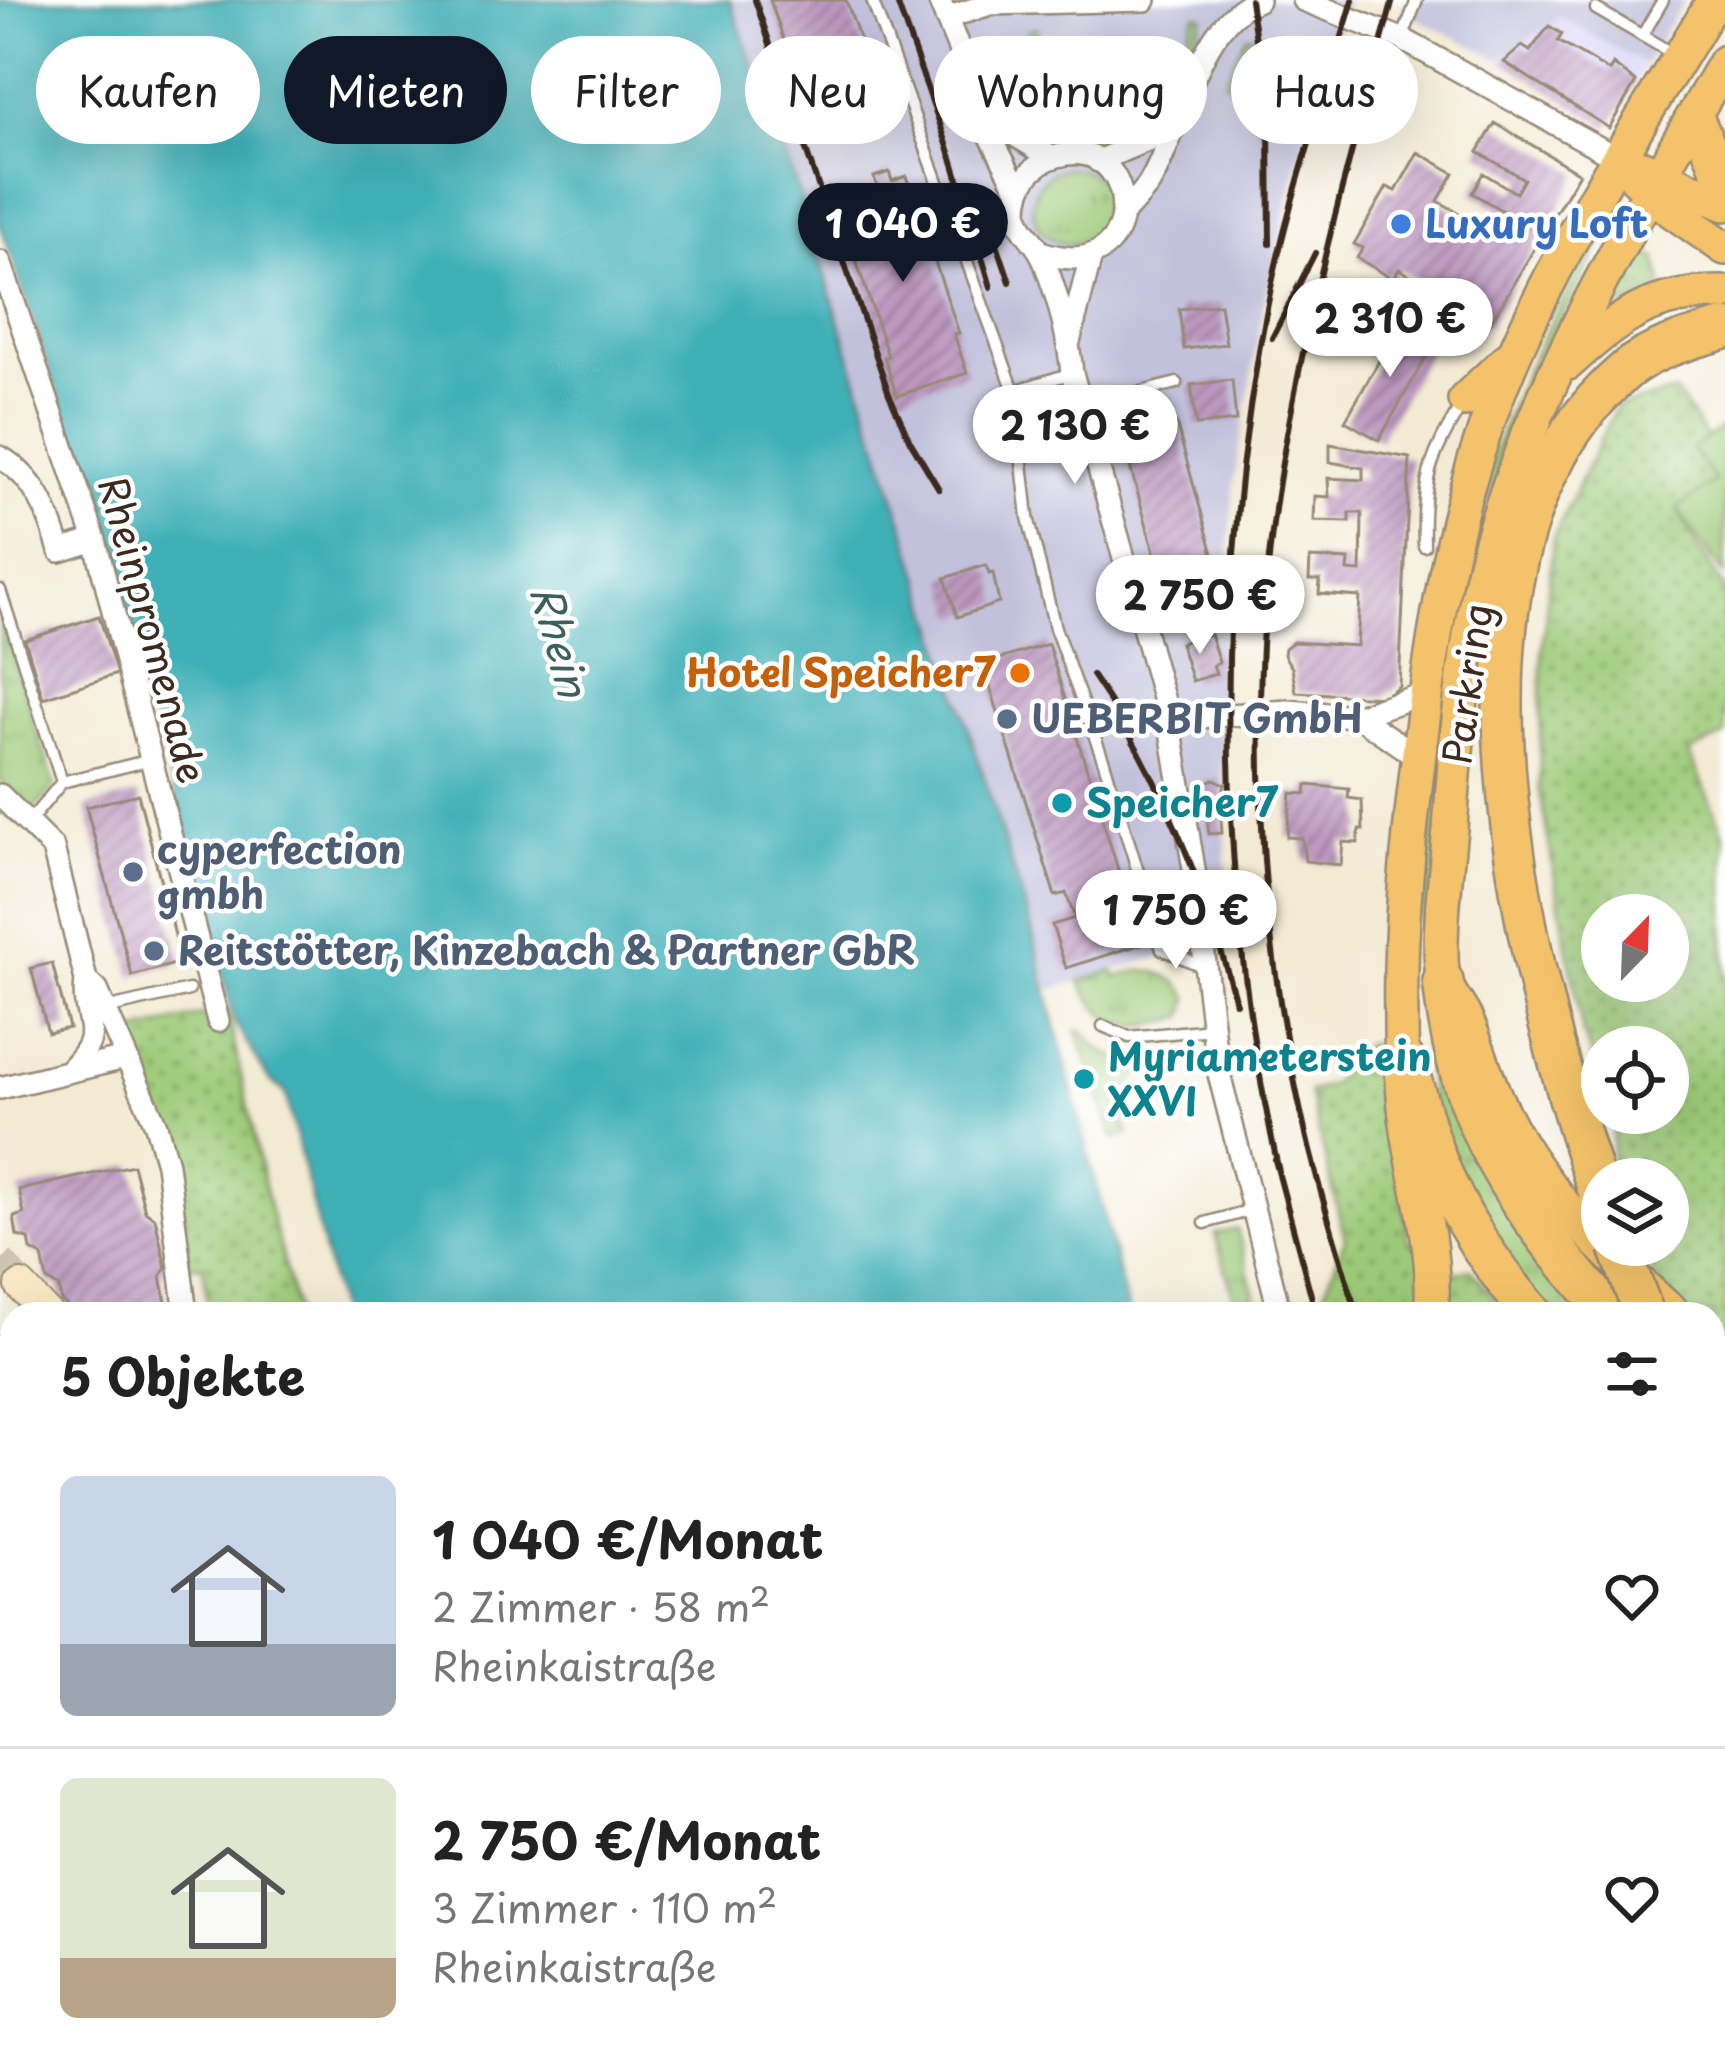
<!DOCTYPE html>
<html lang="de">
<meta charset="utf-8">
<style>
body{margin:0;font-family:"Playpen Sans",sans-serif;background:#f6f6f6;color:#222;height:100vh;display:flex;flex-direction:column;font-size:45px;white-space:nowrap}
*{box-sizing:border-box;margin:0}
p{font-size:39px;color:#767676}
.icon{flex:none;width:66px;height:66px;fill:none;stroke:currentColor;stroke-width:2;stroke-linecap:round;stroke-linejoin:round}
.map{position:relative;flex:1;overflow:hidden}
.panel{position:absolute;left:0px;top:1302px;width:1725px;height:771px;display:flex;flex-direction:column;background:#fff;border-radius:36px 36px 0 0;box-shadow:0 12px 48px #0002}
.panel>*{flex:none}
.guide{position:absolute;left:36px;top:36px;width:1653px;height:108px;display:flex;gap:24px}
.needle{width:78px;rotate:23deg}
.buttons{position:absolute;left:1581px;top:894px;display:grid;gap:24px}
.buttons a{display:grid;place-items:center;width:108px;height:108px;border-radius:50%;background:#fff;box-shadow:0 12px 48px #0002;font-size:60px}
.price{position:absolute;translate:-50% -102px;padding:0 27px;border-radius:42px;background:#fff;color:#222;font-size:39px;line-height:78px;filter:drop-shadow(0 3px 6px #0008)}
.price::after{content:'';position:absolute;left:50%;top:72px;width:36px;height:27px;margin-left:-18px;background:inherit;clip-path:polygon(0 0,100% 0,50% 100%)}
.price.active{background:#111827;color:#fff}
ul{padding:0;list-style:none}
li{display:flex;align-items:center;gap:36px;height:300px;padding:0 60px}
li+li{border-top:3px solid #e0e0e0}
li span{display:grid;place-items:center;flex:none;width:336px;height:240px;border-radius:18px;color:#555}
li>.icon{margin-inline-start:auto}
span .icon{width:144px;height:144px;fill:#fffc;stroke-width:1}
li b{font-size:51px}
h2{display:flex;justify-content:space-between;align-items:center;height:144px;padding:0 60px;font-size:51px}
.pill{padding:0 42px;border-radius:54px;background:#fff;box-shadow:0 12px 48px #0002;font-size:42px;line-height:108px}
.pill.active{background:#111827;color:#fff}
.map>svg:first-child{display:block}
.built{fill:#dcd5f6}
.industrial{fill:#c2c1dc}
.grass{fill:url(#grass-tufts);stroke:#6c7a4b;stroke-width:3}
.park{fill:url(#park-dots);stroke:#6c7a4b;stroke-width:3;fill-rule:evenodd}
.pitch{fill:#9dca78;stroke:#6c7a4b;stroke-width:3}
.water{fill:#3fb0b7;stroke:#3d6d6a;stroke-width:3}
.pier{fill:#f3ead3}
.building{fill:url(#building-hatch)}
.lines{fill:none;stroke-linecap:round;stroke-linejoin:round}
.secondary-tunnel{stroke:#cec4af;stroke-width:30;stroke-dasharray:30 15;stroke-linecap:butt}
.lane-casing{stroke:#978a78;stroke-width:15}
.street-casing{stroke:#978a78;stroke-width:26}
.secondary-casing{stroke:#978a78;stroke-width:34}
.primary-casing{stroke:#978a78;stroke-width:38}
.highway-casing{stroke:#978a78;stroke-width:44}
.lane{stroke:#fff;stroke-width:10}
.street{stroke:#fff;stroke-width:21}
.secondary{stroke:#fae7c3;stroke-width:30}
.primary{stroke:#f3c26a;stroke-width:33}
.highway{stroke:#f3c26a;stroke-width:39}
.tram{stroke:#3b2a1e;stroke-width:3}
.rail{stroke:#3b2a1e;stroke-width:6}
.highway-bridge-casing{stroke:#978a78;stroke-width:44;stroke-linecap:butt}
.highway-bridge{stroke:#f3c26a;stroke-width:39}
.shop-dot{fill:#3f7fe0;stroke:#fff;stroke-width:4.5}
.food-dot{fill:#e8710a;stroke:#fff;stroke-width:4.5}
.service-dot{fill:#5c6f8a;stroke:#fff;stroke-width:4.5}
.culture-dot{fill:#0f9aa8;stroke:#fff;stroke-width:4.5}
.labels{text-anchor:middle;stroke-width:9;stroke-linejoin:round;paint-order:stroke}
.shop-label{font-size:39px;font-weight:bold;fill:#366cbe;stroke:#fff;text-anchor:start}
.street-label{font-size:39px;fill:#3b2a1e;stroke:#fff}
.food-label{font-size:39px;font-weight:bold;fill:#c56008;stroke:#fff;text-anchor:end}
.service-label{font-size:39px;font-weight:bold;fill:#4e5e75;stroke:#fff;text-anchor:start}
.culture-label{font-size:39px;font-weight:bold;fill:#0d838f;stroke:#fff;text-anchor:start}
.water-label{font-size:42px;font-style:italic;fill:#3d605b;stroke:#fff}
</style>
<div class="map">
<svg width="1725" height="2072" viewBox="0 0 1725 2072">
<defs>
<pattern id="grass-tufts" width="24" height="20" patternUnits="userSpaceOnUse" patternTransform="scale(3)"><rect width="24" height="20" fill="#9dca78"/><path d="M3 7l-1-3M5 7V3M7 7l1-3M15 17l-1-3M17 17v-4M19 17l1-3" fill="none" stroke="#81a462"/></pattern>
<pattern id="park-dots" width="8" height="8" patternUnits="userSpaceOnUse" patternTransform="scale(3)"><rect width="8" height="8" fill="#9dca78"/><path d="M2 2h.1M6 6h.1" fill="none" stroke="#81a462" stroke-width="1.8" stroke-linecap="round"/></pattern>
<pattern id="building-hatch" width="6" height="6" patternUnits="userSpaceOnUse" patternTransform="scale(3)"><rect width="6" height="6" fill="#bd99c0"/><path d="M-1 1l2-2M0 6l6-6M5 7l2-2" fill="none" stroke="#9b7d9b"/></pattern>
</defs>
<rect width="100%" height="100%" fill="#fff"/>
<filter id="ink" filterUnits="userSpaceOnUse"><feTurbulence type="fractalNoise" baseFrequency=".00833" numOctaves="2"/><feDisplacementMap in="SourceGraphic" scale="24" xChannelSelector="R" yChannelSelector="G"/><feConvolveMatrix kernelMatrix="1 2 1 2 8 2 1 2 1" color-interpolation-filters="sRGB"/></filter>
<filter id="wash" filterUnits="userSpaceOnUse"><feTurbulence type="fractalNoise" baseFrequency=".004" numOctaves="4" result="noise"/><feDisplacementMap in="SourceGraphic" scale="48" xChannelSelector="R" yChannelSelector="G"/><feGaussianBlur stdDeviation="2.7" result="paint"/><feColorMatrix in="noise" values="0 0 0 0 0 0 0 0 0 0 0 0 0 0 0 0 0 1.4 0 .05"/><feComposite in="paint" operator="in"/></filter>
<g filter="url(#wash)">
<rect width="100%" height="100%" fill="#f3ead3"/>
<path class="built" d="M 1558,16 L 1645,64 L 1609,128 L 1500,59 Z"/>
<path class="industrial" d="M 730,0 L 1348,0 L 1302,147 L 1263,308 L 1234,481 L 1220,681 L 1228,903 L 1163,956 L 1050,990 L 798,191 Z
M 1407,0 L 1684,0 L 1645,64 L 1559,17 L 1500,59 L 1403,12 Z"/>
<path class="grass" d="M 1196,14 L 1203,16 C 1187,54 1162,137 1117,146 C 1101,150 1085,144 1070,143 C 1023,140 1015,125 997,83 C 1024,72 1029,60 1027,31 L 1037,28 L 1038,84 L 1047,88 L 1048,102 L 1141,98 L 1140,84 L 1157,94 L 1170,75 Z
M 1252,35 L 1265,128 L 1260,129 L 1250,109 L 1225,81 L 1246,36 Z
M1033 206a38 38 0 1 1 76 0a38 38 0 1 1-76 0Z
M 1602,230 L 1607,233 L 1534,373 L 1482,518 L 1436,1014 L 1419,1015 C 1418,923 1428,832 1438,741 C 1449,646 1462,553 1491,462 C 1517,380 1560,304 1602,230 Z
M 1636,246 L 1656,258 L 1663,288 L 1598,319 Z
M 0,617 L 55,786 L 32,812 L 0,781 Z
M 1143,970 C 1165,972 1177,978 1189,998 L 1185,1016 C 1133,1033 1108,1034 1080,981 L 1114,971 L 1116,977 Z
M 1083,1030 C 1103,1060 1133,1066 1166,1057 L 1170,1061 L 1140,1071 L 1131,1086 L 1116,1093 L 1129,1135 L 1114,1139 L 1077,1031 Z
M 1439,1041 L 1596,1314 L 1544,1314 L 1515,1281 L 1434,1124 L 1424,1042 Z
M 1237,1229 L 1260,1314 L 1239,1314 L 1215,1234 Z"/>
<path class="park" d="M 1675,392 L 1707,438 L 1693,450 L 1715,481 L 1677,510 L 1725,591 L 1725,735 L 1689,753 L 1725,835 L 1725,1352 L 1713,1340 L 1713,1314 C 1665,1314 1659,1291 1643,1250 L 1606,1245 L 1668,1245 L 1668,1179 L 1611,1179 L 1614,1113 L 1668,1113 L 1668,1047 L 1602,1047 L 1602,1082 L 1583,1033 L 1539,789 L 1542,654 L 1553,538 L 1616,407 ZM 1602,915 L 1668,915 L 1668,981 L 1602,981 Z
M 227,1009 L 268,1203 L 297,1314 L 209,1314 L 203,1266 L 189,1267 C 176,1176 172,1117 126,1034 Z
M 1366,1044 L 1389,1046 L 1408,1239 L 1446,1276 L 1470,1269 L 1507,1314 L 1327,1314 L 1325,1290 L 1345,1239 L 1309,1092 L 1330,1085 L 1341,1074 L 1340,1064 Z
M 1713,1451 L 1725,1467 L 1725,1685 L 1713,1678 Z
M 1725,1703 L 1725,2072 L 1592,2072 L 1585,2061 L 1713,2061 L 1713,1724 Z
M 42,2061 L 310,2061 L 313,2072 L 54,2072 Z"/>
<path class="pitch" d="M 1725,425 L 1725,575 L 1677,509 L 1715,481 L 1692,449 Z"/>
<path class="water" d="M 0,0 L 730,0 L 798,191 L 1030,923 L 1129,1314 L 339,1314 L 285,1092 L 269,1080 L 235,1023 L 106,535 L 0,224 Z
M 505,2061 L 1013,2061 L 1016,2072 L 508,2072 Z"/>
<path class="pier" d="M 1045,2061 L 1317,2061 L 1319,2072 L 1047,2072 Z"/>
<g id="blocks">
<path class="building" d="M 770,0 L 846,0 L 882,104 L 814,127 Z
M 1549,26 L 1562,34 L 1558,41 L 1609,71 L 1613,64 L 1636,82 L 1609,128 L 1504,62 L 1522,46 L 1530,51 Z
M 1495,123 L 1579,173 L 1488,327 L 1447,302 L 1449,298 L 1399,269 L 1393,279 L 1357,258 L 1363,248 L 1354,244 L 1387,187 L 1396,191 L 1418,152 L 1454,173 L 1438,201 L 1489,230 L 1492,225 L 1500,229 L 1508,214 L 1472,193 L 1483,173 L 1516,193 L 1524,179 L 1478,152 Z
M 889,172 L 892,181 L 906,176 L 959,333 L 954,334 L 967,373 L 897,396 L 884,357 L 888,356 L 836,200 L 877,187 L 874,177 Z
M 1220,304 L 1226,344 L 1184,349 L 1179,309 Z
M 1402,320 L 1436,339 L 1379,440 L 1345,421 Z
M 1232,380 L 1236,421 L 1196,425 L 1191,385 Z
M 1176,423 L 1223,589 L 1169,604 L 1122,438 Z
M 1330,444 L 1410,458 L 1399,686 L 1383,697 L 1296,692 L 1292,668 L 1284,655 L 1285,648 L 1293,642 L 1357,646 L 1360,597 L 1319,594 L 1320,580 L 1309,580 L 1310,558 L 1349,560 L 1348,571 L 1361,572 L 1362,513 L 1350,513 L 1350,522 L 1314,521 L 1315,496 L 1329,497 L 1328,478 L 1363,480 L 1363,468 L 1330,462 Z
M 986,565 L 989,574 L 993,573 L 999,603 L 957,617 L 945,578 Z
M 99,616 L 117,674 L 43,698 L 25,640 Z
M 1210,634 L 1219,662 L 1213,665 L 1216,674 L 1192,681 L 1180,643 Z
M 1048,644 L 1120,876 L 1106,880 L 1114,905 L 1136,898 L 1151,941 L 1066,968 L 1052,925 L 1075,918 L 1066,893 L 1055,896 L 983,664 Z
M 1214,779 L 1225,784 L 1220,803 L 1222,833 L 1209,834 L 1203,789 L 1204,783 Z
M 1307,785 L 1349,789 L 1348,798 L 1362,800 L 1363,830 L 1359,830 L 1358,843 L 1343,842 L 1341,865 L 1305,861 L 1302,838 L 1287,837 L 1291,793 L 1306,794 Z
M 138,794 L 182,962 L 132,976 L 86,807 Z
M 52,963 L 69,1028 L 48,1033 L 31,968 Z
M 133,1165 L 145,1211 L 155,1218 L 166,1268 L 161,1276 L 168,1314 L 78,1314 L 61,1301 L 59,1288 L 47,1280 L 42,1256 L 31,1250 L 29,1239 L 17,1236 L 14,1217 L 24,1214 L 19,1190 Z"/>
</g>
</g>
<g filter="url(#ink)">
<use href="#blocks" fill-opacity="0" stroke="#978a78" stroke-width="3"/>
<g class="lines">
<path class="secondary-tunnel" d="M 0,1261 L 21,1286"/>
<defs>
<path id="lane" d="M 872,0 L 1014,391 L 1028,517 L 1055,628 L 1104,762 L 1162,949 L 1204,967
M 1596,9 L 1677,56
M 1642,36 L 1663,0
M 1402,39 L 1417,0
M 1014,391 L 1072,373
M 1082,407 L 1177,383
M 1424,546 C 1422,480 1429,458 1463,403
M 0,590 L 62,782 L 28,823
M 62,782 L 150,760
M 105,1009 L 189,990
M 1103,1026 L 1129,1037 L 1212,1029
M 1205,1223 L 1251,1210"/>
<path id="street" d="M 939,0 L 969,73 L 980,116 L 1019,191
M 1303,0 L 1402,39 L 1619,159
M 946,18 L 990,4 L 1145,0
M 979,88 L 1011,133 L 1051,157
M 1098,161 L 1147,140 L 1173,119
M 1124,213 C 1132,204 1142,194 1149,184 C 1180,133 1197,21 1258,0
M 1041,252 C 1146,288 1144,144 1067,154 C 1054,156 1043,160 1034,169 C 1023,179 1017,195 1017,210 C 1018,231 1036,240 1043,258 C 1057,294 1068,334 1072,373 L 1169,719 L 1194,869 L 1217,1066 L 1280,1314
M 0,262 L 95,540 L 218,1021
M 1069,342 L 1091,256
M 0,457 C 36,478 49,513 60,551 L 95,540
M 1357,716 L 1418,757
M 1169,719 L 1288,711 L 1357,716 L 1426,693
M 0,795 L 53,848 L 86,980 C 80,1026 110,1029 68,1071
M 86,980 L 97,990 L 156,1125 L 167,1164 L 186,1314
M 0,1088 L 125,1058
M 1373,2061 L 1376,2072"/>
<path id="secondary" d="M 21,1286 L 47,1314
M 0,1351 L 12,1361
M 0,1494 L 12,1482
M 318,2061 L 322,2072
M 348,2061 L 352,2072"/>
<path id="primary" d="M 1695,114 L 1725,186
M 1643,167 L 1725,204
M 1636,178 L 1668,208 L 1725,248
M 1568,363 C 1619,317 1653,292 1725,293
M 1465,400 L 1507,360
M 1431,1314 C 1438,1239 1412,1179 1405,1107 C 1402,1078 1401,1046 1401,1016 C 1399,932 1408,846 1418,762 C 1432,637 1451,517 1496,399 C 1550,257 1637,130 1714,0
M 1674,1314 C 1605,1253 1534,1185 1496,1099 C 1485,1074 1478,1047 1467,1022 C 1461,1008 1450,997 1445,983 C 1435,959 1447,860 1450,829 C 1457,728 1465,622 1496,525 C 1547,361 1639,211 1725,62
M 1713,1350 L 1725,1363
M 1424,2061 L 1427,2072"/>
<path id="highway" d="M 1443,981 C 1459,1128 1515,1207 1611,1314
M 1405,1061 C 1417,1094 1424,1129 1437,1161 C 1460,1220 1492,1267 1533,1314
M 1602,1202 C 1526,978 1413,551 1625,371 C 1652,348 1692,339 1725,329
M 1713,1430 L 1725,1445
M 1713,1856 L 1725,1843
M 1713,1896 L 1725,1891
M 1445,2061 L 1448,2072
M 914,2072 L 963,2061
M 1109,2072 L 1157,2061"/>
</defs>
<use href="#lane" class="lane-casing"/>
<use href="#street" class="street-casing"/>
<use href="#secondary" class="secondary-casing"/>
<use href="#primary" class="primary-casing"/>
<use href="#highway" class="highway-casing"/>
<use href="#lane" class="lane"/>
<use href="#street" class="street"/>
<use href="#secondary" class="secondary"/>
<use href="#primary" class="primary"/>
<use href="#highway" class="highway"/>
<path class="tram" d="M 1713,1689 L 1725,1673
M 1007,2072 L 1055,2061
M 1047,2072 L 1094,2061"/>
<path class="rail" d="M 755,0 L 889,394 L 910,441 L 939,489
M 896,0 L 953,161 L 991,287
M 1250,0 L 1269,126 L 1270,244
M 981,197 L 1010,282
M 1272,338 L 1315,253
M 1092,675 C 1161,775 1205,887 1236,1003
M 1275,1160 L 1316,1314
M 1279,1172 C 1215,885 1211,577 1271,288 C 1291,190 1325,96 1353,0
M 1357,1314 C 1336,1244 1314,1175 1299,1103 C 1254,899 1247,676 1281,469 C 1307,310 1350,155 1393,0
M 1713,1957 L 1725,1969
M 1713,2019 L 1725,2019
M 1605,2061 L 1615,2072
M 1661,2061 L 1715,2072
M 1283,2072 L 1330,2061
M 1337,2072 L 1391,2061"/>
<defs>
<path id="highway-bridge" d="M 1618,1245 L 1644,1314
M 0,2052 L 14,2072"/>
</defs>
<use href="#highway-bridge" class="highway-bridge-casing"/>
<use href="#highway-bridge" class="highway-bridge"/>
</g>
</g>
<circle class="shop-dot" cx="1401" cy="224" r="12"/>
<circle class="food-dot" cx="1020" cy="673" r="12"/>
<g class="service-dot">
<circle cx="1007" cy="719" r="12"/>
<circle cx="133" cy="872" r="12"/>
<circle cx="154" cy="951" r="12"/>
</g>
<g class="culture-dot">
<circle cx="1062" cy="803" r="12"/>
<circle cx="1084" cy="1079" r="12"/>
</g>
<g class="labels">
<g class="shop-label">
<text x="1425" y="238">Luxury Loft</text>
</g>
<g class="street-label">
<text transform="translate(152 630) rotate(75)" y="14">Rheinpromenade</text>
<text transform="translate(1468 684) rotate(-82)" y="14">Parkring</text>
</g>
<g class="food-label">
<text x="996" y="687">Hotel Speicher7</text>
</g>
<g class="service-label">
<text x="1031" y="733">UEBERBIT GmbH</text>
<text x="157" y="864">cyperfection<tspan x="157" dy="45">gmbh</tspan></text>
<text x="178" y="965">Reitstötter, Kinzebach &amp; Partner GbR</text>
</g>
<g class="culture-label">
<text x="1086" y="817">Speicher7</text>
<text x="1108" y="1071">Myriameterstein<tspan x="1108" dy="45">XXVI</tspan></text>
</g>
<g class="water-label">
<text transform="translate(559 641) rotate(75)" y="15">Rhein</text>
</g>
</g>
</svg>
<div class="buttons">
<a><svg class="needle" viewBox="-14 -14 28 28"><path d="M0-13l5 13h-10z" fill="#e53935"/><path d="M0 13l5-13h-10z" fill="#767676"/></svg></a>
<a><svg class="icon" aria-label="locate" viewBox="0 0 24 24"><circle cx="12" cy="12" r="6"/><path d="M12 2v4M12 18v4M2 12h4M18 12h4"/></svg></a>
<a><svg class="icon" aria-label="layers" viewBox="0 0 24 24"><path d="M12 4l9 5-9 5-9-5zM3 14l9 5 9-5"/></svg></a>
</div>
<b class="price active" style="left:903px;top:285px">1 040 €</b>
<b class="price" style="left:1390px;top:380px">2 310 €</b>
<b class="price" style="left:1075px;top:487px">2 130 €</b>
<b class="price" style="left:1200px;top:657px">2 750 €</b>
<b class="price" style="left:1176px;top:972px">1 750 €</b>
<div class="guide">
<a class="pill">Kaufen</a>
<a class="pill active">Mieten</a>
<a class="pill">Filter</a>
<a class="pill">Neu</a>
<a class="pill">Wohnung</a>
<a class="pill">Haus</a>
</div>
<section class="panel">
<h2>5 Objekte<svg class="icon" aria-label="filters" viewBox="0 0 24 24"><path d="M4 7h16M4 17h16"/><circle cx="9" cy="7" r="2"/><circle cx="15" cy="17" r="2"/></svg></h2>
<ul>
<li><span style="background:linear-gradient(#c9d6e8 70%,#9aa5b1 0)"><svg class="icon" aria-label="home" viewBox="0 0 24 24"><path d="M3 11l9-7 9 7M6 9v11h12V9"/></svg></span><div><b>1 040 €/Monat</b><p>2 Zimmer · 58 m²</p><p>Rheinkaistraße</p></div><svg class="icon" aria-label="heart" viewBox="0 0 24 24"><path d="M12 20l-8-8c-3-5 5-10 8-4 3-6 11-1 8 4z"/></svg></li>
<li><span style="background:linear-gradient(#dfe7d0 75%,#b9a48a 0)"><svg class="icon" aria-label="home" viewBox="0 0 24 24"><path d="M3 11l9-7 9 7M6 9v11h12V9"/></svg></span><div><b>2 750 €/Monat</b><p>3 Zimmer · 110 m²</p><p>Rheinkaistraße</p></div><svg class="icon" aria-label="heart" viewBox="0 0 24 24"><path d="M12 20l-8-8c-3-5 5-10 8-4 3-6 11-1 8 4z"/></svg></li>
</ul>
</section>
</div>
